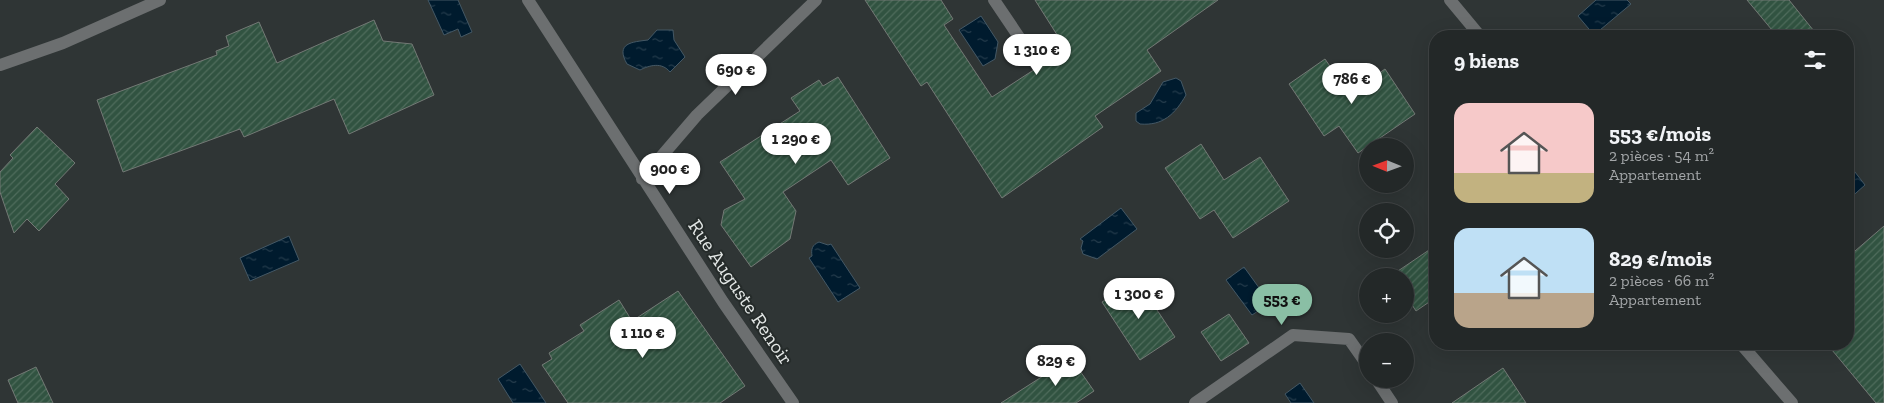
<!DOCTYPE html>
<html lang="fr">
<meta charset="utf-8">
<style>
body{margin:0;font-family:"Zilla Slab",serif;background:#2f3434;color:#f1f3f6;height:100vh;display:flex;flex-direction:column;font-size:19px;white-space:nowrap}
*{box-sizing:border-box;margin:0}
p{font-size:16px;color:#a3a6a8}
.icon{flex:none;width:28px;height:28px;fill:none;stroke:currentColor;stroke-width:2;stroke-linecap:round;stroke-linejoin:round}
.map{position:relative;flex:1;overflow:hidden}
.sheet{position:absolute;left:1429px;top:30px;width:425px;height:320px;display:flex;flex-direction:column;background:#232828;border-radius:20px;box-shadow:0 5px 20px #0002,0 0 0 1px #404445}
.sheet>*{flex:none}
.needle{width:32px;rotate:271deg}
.buttons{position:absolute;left:1359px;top:138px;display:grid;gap:10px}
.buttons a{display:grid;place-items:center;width:55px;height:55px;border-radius:50%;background:#232828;box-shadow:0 5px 20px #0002,0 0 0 1px #404445;font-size:25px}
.price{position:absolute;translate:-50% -42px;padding:0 11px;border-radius:18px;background:#fff;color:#222;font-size:16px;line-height:32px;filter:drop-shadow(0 1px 2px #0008)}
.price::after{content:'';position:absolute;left:50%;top:30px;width:15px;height:11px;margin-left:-8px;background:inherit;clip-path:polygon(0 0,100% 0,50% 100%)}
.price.on{background:#8abfa5;color:#111}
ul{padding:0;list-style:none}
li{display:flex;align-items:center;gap:15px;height:125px;padding:0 25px}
li span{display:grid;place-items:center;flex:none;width:140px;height:100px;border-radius:15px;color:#555}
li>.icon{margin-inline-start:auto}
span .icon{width:60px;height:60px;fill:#fffc;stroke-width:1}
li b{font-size:21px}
h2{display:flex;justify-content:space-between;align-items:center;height:60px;padding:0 25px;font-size:21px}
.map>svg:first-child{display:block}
.water{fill:url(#water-ripples);stroke:#445865}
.building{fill:url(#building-hatch);stroke:#737975}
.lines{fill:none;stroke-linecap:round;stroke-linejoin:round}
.minor{stroke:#6c6f70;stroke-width:12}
.labels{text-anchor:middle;stroke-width:4;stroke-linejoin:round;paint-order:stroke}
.street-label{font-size:20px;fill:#e3e7e6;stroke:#252b2a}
</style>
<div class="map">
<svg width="1884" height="403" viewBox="0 0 1884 403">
<defs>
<pattern id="water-ripples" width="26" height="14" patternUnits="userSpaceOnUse" patternTransform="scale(1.25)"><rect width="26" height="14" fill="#001b2e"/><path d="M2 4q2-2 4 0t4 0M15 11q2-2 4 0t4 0" fill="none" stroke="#253c4c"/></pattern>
<pattern id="building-hatch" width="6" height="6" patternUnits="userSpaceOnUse" patternTransform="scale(1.25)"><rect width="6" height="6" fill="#315341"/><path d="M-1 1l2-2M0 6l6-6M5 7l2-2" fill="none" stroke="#4f6c5c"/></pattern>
</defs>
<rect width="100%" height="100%" fill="#2f3535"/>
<path class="water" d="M 428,0 L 458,0 L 472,32 L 461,37 L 458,29 L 444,35 Z
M 1596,0 L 1627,0 L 1631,4 L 1594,35 L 1578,16 Z
M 981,16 L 998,42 L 995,59 L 983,66 L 959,30 Z
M 657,30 L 673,30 L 674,40 L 685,57 L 670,72 C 662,62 650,65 640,70 L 627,64 C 615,43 632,42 648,40 Z
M 1176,78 L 1181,81 L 1186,95 C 1175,114 1163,126 1140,124 L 1136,121 L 1136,113 L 1150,104 L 1163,82 Z
M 1848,163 L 1865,185 L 1848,200 Z
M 1121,208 L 1137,229 L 1097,259 L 1083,254 L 1081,248 L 1083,241 L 1080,239 Z
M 289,236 L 299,260 L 250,281 L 240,258 Z
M 819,242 L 828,245 L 831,244 L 860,288 L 838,302 L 809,258 L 812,256 C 811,249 812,245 819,242 Z
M 1244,267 L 1270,303 L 1252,315 L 1226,280 Z
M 520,364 L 546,403 L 513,403 L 498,379 Z
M 1300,383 L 1314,403 L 1291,403 L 1285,394 Z"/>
<path class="building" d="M 865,0 L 941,0 L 953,19 L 944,25 L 992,97 L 1066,49 L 1035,0 L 1218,0 L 1147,50 L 1161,71 L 1095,116 L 1103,127 L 1002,198 L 927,82 L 921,86 Z
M 1747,0 L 1789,0 L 1818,36 L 1777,36 Z
M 374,20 L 383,41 L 412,44 L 434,95 L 349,134 L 334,99 L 244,137 L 240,129 L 123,172 L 97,100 L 217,55 L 216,51 L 229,46 L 226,36 L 259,22 L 277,63 Z
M 1325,59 L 1349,94 L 1385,69 L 1415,114 L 1358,153 L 1339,126 L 1324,136 L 1289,84 Z
M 838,77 L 890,158 L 848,185 L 831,160 L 783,192 L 796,211 L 790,239 L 751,267 L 721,225 L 724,210 L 745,199 L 720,162 L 800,111 L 791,98 L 819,80 L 823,86 Z
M 37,127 L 75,163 L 55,184 L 69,199 L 39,231 L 27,219 L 14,233 L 0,192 L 0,172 L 13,158 L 10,155 Z
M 1201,144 L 1224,180 L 1260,157 L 1289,201 L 1233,238 L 1214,210 L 1200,219 L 1165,168 Z
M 1884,226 L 1884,403 L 1876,403 L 1827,344 L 1848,344 L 1848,257 Z
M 1435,246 L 1435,298 L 1416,311 L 1405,294 L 1405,276 L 1392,275 Z
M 1137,280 L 1175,337 L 1140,360 L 1102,302 Z
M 678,291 L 745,386 L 720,403 L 568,403 L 542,365 L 552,359 L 549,353 L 584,331 L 580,325 L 619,300 L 632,321 Z
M 1229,314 L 1249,343 L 1221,361 L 1201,332 Z
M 1071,358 L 1094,391 L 1076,403 L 1001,403 Z
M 36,367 L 53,403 L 18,403 L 8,380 Z
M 1503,368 L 1526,403 L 1452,403 Z"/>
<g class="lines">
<path class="minor" d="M 528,0 L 723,302 L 793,403
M 994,0 L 1023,43
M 1450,0 L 1480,36
M 0,65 L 63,43 L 160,0
M 642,179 L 697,115 L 816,0
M 1741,344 L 1792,403
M 1376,379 L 1392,403
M 1195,403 L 1293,335 L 1349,339 L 1368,366"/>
</g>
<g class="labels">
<g class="street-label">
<text transform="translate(741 292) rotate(56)" y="7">Rue Auguste Renoir</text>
</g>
</g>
</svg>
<div class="buttons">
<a><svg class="needle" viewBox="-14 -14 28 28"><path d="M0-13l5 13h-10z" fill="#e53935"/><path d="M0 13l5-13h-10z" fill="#a3a6a8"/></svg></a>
<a><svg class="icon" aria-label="locate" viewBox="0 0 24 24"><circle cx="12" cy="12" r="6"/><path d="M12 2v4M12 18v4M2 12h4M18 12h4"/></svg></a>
<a>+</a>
<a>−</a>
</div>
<b class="price" style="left:1037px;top:76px">1 310 €</b>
<b class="price" style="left:736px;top:96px">690 €</b>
<b class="price" style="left:1352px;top:105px">786 €</b>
<b class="price" style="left:796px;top:165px">1 290 €</b>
<b class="price" style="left:670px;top:195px">900 €</b>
<b class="price" style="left:1139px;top:320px">1 300 €</b>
<b class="price on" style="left:1282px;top:326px">553 €</b>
<b class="price" style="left:643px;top:359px">1 110 €</b>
<b class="price" style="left:1056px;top:387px">829 €</b>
<section class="sheet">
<h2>9 biens<svg class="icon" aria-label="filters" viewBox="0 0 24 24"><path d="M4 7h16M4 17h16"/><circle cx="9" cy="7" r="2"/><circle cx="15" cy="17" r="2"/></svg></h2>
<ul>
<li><span style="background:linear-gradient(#f6c9c9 70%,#c2b280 0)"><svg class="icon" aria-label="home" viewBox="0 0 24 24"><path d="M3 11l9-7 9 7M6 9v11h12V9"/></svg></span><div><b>553 €/mois</b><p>2 pièces · 54 m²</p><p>Appartement</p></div></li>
<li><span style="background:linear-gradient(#bfe0f5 65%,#b9a48a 0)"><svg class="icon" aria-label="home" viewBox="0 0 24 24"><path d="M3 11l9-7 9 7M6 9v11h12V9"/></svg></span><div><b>829 €/mois</b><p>2 pièces · 66 m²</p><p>Appartement</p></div></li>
</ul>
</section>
</div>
